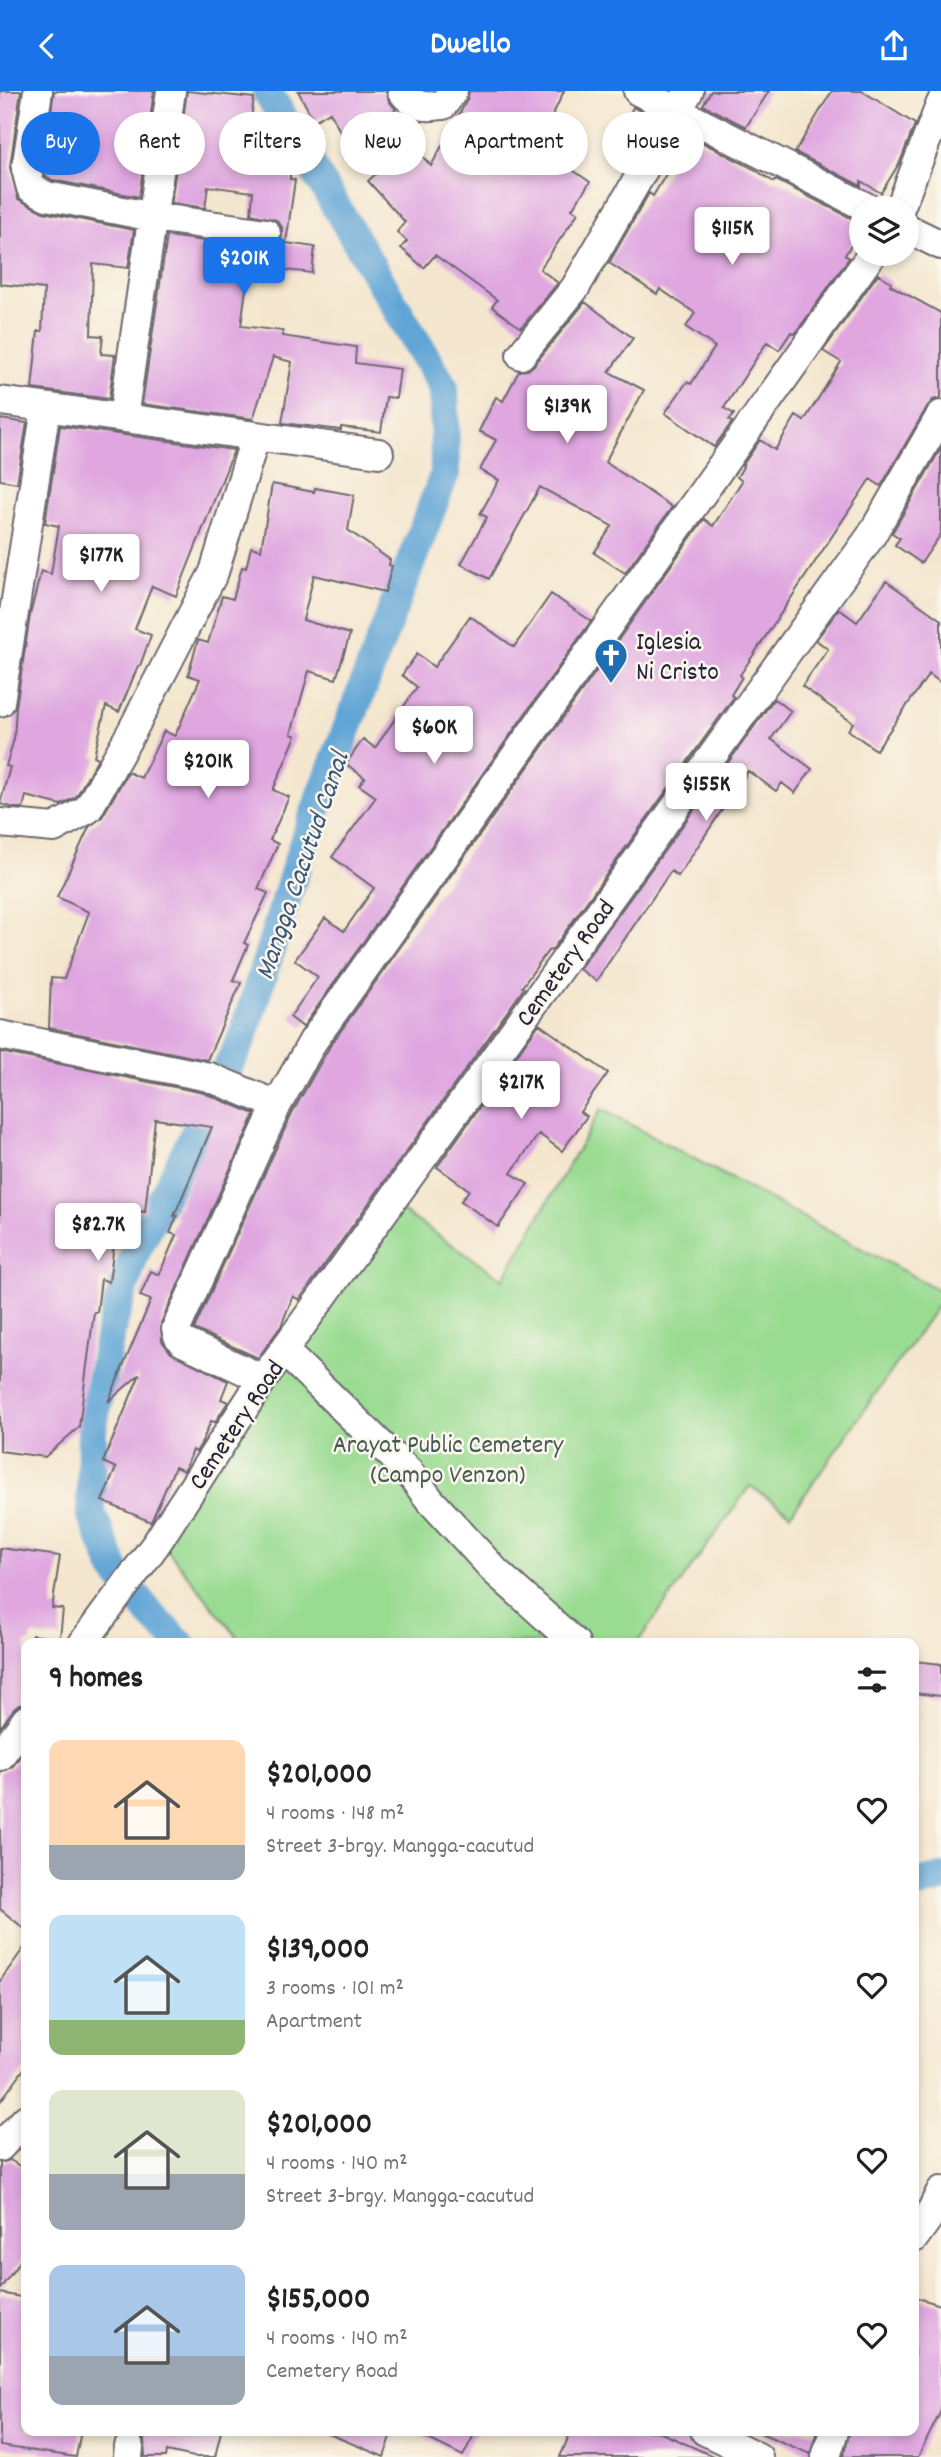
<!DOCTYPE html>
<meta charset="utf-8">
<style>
body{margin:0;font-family:Dekko,sans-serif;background:#f2f2f2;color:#222;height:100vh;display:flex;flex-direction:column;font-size:26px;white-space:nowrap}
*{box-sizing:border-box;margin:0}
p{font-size:23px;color:#767676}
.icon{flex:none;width:38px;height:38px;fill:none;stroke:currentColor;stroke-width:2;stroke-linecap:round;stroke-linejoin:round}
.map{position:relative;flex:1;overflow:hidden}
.details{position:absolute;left:21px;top:1547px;width:898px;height:798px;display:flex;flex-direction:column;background:#fff;border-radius:14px;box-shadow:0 4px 10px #0003}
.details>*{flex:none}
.banner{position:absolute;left:21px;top:21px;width:900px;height:63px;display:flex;gap:14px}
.buttons{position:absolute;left:849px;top:105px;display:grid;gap:14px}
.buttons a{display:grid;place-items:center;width:70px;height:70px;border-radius:50%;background:#fff;box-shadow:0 4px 10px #0003;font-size:35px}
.price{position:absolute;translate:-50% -60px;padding:0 16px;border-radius:7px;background:#fff;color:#222;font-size:23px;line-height:46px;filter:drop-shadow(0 2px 4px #0008)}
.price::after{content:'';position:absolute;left:50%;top:42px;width:21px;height:16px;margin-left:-10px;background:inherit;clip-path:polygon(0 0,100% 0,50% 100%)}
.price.current{background:#1a73e8;color:#fff}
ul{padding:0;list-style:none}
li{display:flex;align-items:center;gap:21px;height:175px;padding:0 28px}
li span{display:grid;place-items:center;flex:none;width:196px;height:140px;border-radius:14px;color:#555}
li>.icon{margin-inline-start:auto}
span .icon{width:84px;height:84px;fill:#fffc;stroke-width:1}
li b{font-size:30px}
h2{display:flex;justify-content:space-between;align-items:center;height:84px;padding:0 28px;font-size:30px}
.tag{padding:0 24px;border-radius:32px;background:#fff;box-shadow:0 4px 10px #0003;font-size:24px;line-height:63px}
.tag.current{background:#1a73e8;color:#fff}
header{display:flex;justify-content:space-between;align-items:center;height:91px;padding:0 28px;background:#1a73e8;color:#fff;font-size:32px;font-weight:800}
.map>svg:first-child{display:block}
.green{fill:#9adb92;stroke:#5e7e66;stroke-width:2}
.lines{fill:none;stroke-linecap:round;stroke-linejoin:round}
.canal{stroke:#61a5d6;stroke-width:30}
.building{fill:#dfa6e0}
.minor-casing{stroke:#6c676e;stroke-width:32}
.minor{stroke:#fff;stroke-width:28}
.labels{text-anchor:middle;stroke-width:5;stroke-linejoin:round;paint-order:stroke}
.poi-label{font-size:26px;fill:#22223b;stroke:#fbf7ec;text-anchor:start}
.street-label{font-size:26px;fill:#22223b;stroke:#fbf7ec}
.park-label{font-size:26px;fill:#465a55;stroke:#fbf7ec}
.water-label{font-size:28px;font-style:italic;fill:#3b5679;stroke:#fbf7ec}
</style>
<header><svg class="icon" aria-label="back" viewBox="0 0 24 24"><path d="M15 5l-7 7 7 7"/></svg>Dwello<svg class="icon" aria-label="share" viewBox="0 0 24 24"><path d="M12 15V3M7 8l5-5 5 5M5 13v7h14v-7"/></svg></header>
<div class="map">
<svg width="941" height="2366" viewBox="0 0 941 2366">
<rect width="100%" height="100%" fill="#fbf7ec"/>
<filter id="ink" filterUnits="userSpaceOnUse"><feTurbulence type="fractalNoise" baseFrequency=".0143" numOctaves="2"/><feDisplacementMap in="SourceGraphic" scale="14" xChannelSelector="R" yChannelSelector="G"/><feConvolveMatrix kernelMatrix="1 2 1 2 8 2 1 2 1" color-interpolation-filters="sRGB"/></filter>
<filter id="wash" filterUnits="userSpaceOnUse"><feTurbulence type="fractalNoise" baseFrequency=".00686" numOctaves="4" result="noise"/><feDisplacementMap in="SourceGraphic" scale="28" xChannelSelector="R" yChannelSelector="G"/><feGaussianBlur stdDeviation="1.57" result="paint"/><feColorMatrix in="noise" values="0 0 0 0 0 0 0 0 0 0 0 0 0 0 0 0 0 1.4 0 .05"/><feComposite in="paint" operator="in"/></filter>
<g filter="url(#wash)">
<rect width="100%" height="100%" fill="#f4e6ce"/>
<path class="green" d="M 601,1018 L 941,1200 L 941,1210 L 791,1423 L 750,1395 L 637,1552 L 242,1552 L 160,1450 L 396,1116 L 503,1188 Z"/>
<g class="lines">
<path class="canal" d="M 180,1552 L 151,1524 L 115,1479 L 91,1422 L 92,1339 L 110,1242 L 134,1164 L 242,948 L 306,745 L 445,382 L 444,297 L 267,0
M 914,1794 L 941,1787"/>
</g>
<g id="blocks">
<path class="building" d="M 0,0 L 21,0 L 10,76 L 18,108 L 43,121 L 134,139 L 128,177 L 93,173 L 91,244 L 103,245 L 101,263 L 115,264 L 109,308 L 32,298 L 38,240 L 42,240 L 44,198 L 0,193 Z
M 54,0 L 154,0 L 139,106 L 52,89 L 45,85 L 43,77 Z
M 187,0 L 254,7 L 250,35 L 261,36 L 255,74 L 290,79 L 290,88 L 295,89 L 286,152 L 315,156 L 312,182 L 249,175 L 241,235 L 283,240 L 282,245 L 356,256 L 355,272 L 400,278 L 396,307 L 386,306 L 381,341 L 341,336 L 341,339 L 282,332 L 292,271 L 273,266 L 253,328 L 142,313 L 167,145 L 205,150 L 204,165 L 245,171 L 247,156 L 272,158 L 279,153 L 282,145 L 282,136 L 276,129 L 251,123 L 253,101 L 208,95 L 205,117 L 171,112 Z
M 298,0 L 386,0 L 389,10 L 396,19 L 387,24 L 431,75 L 467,9 L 469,0 L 564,0 L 538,55 L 590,91 L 572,118 L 578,122 L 540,178 L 558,192 L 521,237 L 492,216 L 497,209 L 435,164 L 424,177 L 401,157 L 407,150 L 397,141 L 405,131 L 368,90 L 379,80 L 358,40 L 344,48 L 330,21 L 314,30 Z
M 711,0 L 769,0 L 746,36 L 703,14 Z
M 832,0 L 862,0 L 915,33 L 900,71 L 881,102 L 861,90 L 861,95 L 795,61 Z
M 633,16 L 654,27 L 647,40 L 627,29 Z
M 684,42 L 754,78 L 774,91 L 776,89 L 861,132 L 861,139 L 845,164 L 849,167 L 795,243 L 791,241 L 779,259 L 767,251 L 724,317 L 734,323 L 729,329 L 732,331 L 714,356 L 665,322 L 687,291 L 691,293 L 715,256 L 686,236 L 695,222 L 660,198 L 657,203 L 609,172 L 649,102 L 653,105 L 681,58 L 676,55 Z
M 878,183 L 891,191 L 890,194 L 941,222 L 941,307 L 933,309 L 927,316 L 881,395 L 870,388 L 740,584 L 742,586 L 731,604 L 734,606 L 552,859 L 548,860 L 522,896 L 524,897 L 512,914 L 299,1209 L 293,1205 L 281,1235 L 258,1267 L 194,1238 L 292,1022 L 330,955 L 704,428 L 713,435 L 742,390 L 737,386 L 743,376 L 742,375 L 760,349 L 775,359 L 796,325 L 804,330 L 841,271 L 823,260 Z
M 585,211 L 633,247 L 609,281 L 644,299 L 605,371 L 672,416 L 625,482 L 594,462 L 612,435 L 540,396 L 489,488 L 461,473 L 487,426 L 480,423 L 499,389 L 480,379 L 496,349 L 479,340 L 496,306 L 503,310 L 519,280 L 528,279 L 534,274 Z
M 0,328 L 27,332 L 17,392 L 0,389 Z
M 60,335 L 234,359 L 176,505 L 152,495 L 135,538 L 151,544 L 140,575 L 138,575 L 119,621 L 106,615 L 94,665 L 98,667 L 76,706 L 61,714 L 26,705 L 23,717 L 15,717 L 0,713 L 10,676 L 6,675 L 14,648 L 16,616 L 30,524 L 41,480 L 51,483 L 59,435 L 45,432 Z
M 941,357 L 941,443 L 921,472 L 895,454 L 900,447 L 892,442 Z
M 272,393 L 314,401 L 315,397 L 354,404 L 348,439 L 390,469 L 389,474 L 392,475 L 385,501 L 314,484 L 303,529 L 350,543 L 336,588 L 309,580 L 291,643 L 296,645 L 273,699 L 289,706 L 270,749 L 278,753 L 258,798 L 268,802 L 244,852 L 248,854 L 233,889 L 241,892 L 207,969 L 49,937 L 51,887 L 64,888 L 89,821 L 57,806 L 89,736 L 102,726 L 128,681 L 141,687 L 164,640 L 175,645 L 200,588 L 188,584 L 198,549 L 208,552 L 222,505 L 233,508 L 242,476 L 246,477 L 251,456 L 261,459 Z
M 886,490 L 941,529 L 941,592 L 929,583 L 876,659 L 848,639 L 853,632 L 802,595 L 828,558 L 816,549 L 839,518 L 857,531 Z
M 551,503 L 591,530 L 303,936 L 290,926 L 318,886 L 295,869 L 325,827 L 344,840 L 374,797 L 332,766 L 376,706 L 359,694 L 365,687 L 346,673 L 363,648 L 375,657 L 417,596 L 402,584 L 417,563 L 434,576 L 470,525 L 514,556 Z
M 774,608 L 791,620 L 771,648 L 812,678 L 795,702 L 782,692 L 776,700 L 748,680 L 678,785 L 671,780 L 596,890 L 579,878 Z
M 539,933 L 608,982 L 580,1021 L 587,1025 L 562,1060 L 539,1043 L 511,1082 L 528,1093 L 498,1136 L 461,1110 L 469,1099 L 437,1076 Z
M 0,961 L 204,1002 L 255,1023 L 161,1232 L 162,1250 L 171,1262 L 228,1290 L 221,1308 L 228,1311 L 215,1331 L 211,1330 L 201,1353 L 196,1361 L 193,1359 L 184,1380 L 175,1376 L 151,1431 L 102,1410 L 116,1377 L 103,1371 L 140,1283 L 108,1311 L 151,1209 L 140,1205 L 151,1180 L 159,1184 L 176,1144 L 170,1142 L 177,1125 L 174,1125 L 212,1036 L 155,1028 L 145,1121 L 119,1117 L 109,1191 L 101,1188 L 97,1221 L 94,1221 L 79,1336 L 45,1366 L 0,1360 Z
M 0,1457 L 60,1465 L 52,1517 L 63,1518 L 60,1547 L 32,1544 L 30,1552 L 26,1552 L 26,1613 L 19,1614 L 13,1619 L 0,1637 Z
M 914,1570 L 941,1573 L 941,1605 L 914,1602 Z
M 26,1657 L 26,1839 L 0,1818 L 0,1681 L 13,1675 Z
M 26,1854 L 26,1975 L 0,2011 L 0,1890 Z
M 10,2069 L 26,2079 L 26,2162 L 0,2198 L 0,2072 Z
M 0,2202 L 26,2207 L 26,2340 L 81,2340 L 76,2366 L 0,2355 Z
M 914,2206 L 941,2214 L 941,2320 L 918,2366 L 843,2366 L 850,2340 L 914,2340 Z
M 132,2340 L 221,2340 L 215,2366 L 194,2366 L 167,2360 L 166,2366 L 145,2366 L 144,2349 L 139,2343 Z
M 322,2340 L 393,2340 L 384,2366 Z
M 412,2340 L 476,2340 L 463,2365 Z
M 571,2340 L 657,2340 L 715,2366 L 560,2366 Z
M 756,2340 L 817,2340 L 810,2363 Z"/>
</g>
</g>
<g filter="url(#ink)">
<use href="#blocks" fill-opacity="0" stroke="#6c676e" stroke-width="2"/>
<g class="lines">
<defs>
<path id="minor" d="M 38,0 L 26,78 L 31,97 L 47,105 L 153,126 L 266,142
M 402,0 C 414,16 424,17 443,14 L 453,0
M 638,0 L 868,117
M 900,117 L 941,12
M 906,137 L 941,154
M 521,264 L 575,197 L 689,0
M 0,310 L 379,362
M 123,327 L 171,0
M 0,611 L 46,317
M 0,732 L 54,737 L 88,718 L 132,640 L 214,481 L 255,347
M 0,944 L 209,986 L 277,1014
M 284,1260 L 408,1380 L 430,1409 L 496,1481 L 575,1552
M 263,1288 L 183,1251 L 178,1245 L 176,1238 L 277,1014 L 313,950 L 872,163
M 83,1552 L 156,1453 L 263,1288 L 871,445 L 941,324
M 0,1665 L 26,1629
M 0,2056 L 26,2028
M 914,2147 L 927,2129 L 941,2100
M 705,2340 L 758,2366
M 128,2366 L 129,2356
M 826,2366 L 834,2340"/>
</defs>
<use href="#minor" class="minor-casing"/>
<use href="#minor" class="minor"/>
</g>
</g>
<defs>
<symbol id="church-pin" viewBox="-11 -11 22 30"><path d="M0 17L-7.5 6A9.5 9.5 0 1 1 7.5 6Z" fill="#1f6fb2" stroke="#fbf7ec"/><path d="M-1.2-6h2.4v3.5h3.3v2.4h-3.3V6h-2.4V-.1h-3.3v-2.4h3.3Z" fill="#fff"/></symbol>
</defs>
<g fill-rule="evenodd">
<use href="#church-pin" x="592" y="545" width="38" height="52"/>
</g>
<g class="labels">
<g class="poi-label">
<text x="636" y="558">Iglesia<tspan x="636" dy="30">Ni Cristo</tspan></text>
</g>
<g class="street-label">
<text transform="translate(564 871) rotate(-54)" y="9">Cemetery Road</text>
<text transform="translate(235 1333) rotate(-56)" y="9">Cemetery Road</text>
</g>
<g class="park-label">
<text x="448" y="1361">Arayat Public Cemetery<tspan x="448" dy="30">(Campo Venzon)</tspan></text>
</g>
<g class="water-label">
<text transform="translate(300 774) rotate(-71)" y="10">Mangga Cacutud Canal</text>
</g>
</g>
</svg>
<div class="buttons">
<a><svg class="icon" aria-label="layers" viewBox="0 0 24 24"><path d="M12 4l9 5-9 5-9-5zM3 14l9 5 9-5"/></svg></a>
</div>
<b class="price" style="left:732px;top:176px">$115K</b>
<b class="price current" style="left:244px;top:206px">$201K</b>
<b class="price" style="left:567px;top:354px">$139K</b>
<b class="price" style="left:101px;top:503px">$177K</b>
<b class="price" style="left:434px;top:675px">$60K</b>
<b class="price" style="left:208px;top:709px">$201K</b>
<b class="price" style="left:706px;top:732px">$155K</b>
<b class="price" style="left:521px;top:1030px">$217K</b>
<b class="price" style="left:98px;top:1172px">$82.7K</b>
<div class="banner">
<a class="tag current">Buy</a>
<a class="tag">Rent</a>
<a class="tag">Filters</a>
<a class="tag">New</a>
<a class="tag">Apartment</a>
<a class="tag">House</a>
</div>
<section class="details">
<h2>9 homes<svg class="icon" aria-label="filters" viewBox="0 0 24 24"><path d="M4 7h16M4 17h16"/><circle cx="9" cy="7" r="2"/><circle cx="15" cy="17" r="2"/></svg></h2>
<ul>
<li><span style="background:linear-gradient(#ffd9b3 75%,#9aa5b1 0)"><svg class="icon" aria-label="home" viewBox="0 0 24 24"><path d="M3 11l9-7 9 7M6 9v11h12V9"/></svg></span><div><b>$201,000</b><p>4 rooms · 148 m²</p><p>Street 3-brgy. Mangga-cacutud</p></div><svg class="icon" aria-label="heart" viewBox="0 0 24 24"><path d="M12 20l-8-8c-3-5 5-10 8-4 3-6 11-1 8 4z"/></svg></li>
<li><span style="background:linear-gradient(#bfe0f5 75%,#8fb573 0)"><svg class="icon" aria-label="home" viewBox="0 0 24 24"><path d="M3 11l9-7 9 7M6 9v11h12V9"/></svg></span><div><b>$139,000</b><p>3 rooms · 101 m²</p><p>Apartment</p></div><svg class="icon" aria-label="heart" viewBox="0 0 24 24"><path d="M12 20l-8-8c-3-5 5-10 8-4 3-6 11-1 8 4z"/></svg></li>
<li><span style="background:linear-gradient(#dfe7d0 60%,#9aa5b1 0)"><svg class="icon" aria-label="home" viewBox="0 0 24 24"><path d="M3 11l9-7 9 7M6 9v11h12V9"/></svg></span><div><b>$201,000</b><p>4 rooms · 140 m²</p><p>Street 3-brgy. Mangga-cacutud</p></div><svg class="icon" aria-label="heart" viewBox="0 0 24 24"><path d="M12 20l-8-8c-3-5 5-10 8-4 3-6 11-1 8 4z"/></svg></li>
<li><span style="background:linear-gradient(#a9c7e8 65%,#9aa5b1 0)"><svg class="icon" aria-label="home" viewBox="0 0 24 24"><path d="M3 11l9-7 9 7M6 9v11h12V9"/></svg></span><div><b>$155,000</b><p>4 rooms · 140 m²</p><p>Cemetery Road</p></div><svg class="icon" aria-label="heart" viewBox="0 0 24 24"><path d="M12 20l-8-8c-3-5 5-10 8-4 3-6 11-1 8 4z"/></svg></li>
</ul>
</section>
</div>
